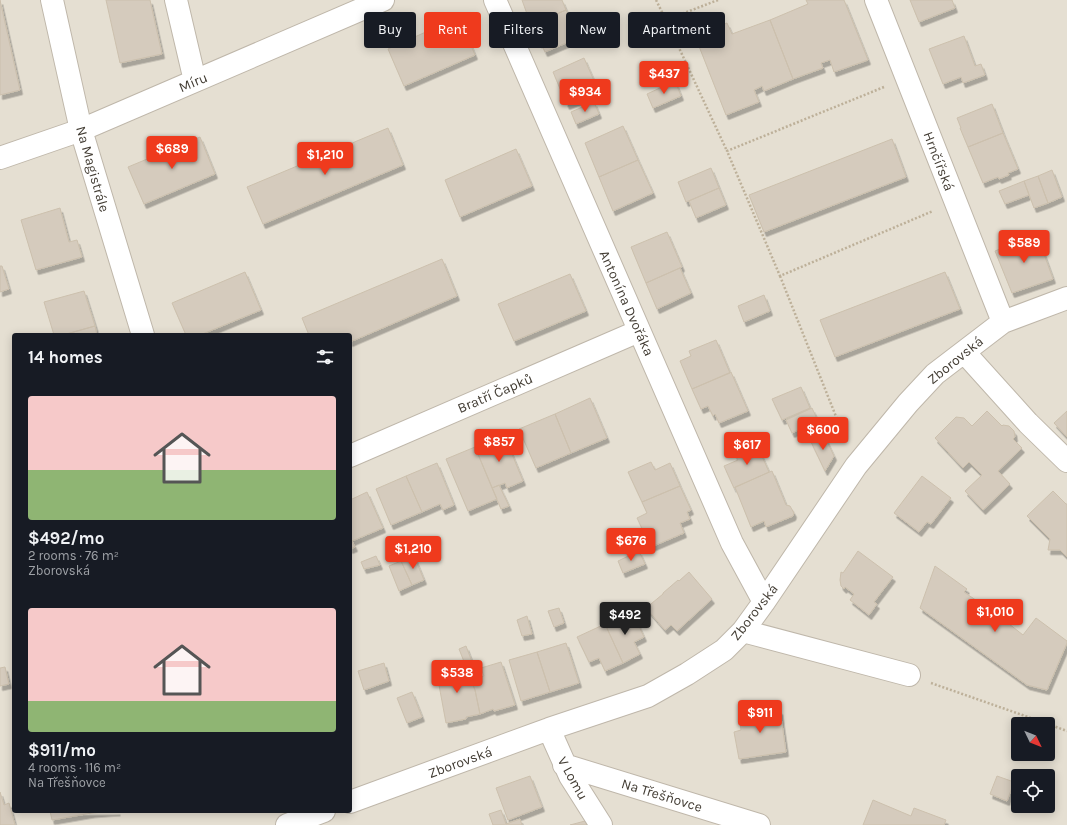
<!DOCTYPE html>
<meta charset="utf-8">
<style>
body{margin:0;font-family:Karla,sans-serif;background:#20242c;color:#f1f3f6;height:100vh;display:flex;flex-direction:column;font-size:15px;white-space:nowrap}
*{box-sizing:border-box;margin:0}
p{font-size:13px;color:#9ea1a6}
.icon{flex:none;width:22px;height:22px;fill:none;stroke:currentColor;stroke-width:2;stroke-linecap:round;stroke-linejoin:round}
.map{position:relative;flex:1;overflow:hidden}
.drawer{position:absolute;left:12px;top:333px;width:340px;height:480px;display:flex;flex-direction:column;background:#171b24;border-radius:4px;box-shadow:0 2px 10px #0003}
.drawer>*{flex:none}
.top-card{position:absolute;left:364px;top:12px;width:380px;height:36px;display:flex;gap:8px}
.needle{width:26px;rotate:133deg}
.fabs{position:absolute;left:1011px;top:717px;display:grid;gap:8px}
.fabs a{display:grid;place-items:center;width:44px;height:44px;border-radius:4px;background:#171b24;box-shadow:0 2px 10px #0003;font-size:20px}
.price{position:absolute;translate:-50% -34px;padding:0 9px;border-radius:4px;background:#ef3a1d;color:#fff;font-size:13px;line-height:26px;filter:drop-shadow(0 1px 2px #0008)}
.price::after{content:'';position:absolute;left:50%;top:24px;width:12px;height:9px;margin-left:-6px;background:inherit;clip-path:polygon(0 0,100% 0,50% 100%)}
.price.current{background:#222;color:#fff}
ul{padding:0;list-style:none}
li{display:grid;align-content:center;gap:8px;height:212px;padding:0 16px}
li span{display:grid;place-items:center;height:124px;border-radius:4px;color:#555}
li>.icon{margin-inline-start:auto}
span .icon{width:72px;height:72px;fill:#fffc;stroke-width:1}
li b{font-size:17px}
h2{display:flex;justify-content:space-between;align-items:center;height:48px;padding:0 16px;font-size:17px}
.pill{padding:0 14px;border-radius:4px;background:#171b24;box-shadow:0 2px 10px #0003;font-size:14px;line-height:36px}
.pill.current{background:#ef3a1d;color:#fff}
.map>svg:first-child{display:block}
.residential{fill:#e5dfd2;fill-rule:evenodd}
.building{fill:#d5cbbd;stroke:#ccc0ad;filter:url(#shadow)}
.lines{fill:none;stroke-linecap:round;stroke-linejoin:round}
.minor-casing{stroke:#bfb7aa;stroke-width:24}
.path{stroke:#bdb099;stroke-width:2.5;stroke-dasharray:2 2;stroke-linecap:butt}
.minor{stroke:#fff;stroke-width:22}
.labels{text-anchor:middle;stroke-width:4;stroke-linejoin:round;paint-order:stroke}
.street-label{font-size:14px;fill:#433d34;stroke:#fff}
</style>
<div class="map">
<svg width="1067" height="825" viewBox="0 0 1067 825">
<defs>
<filter id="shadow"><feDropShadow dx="2.5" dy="4.5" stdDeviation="0" flood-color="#0004"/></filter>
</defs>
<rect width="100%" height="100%" fill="#f1ede4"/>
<path class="residential" d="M 0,0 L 1067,0 L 1067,825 L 0,825 ZM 14,335 L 350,335 L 350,811 L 14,811 ZM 1018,724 L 1048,724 L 1048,754 L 1018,754 ZM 1018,776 L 1048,776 L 1048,806 L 1018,806 Z"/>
<path class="building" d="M 0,0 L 20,90 L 0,95 Z
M 106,0 L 150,0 L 162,54 L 120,63 Z
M 522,0 L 562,0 L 566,10 L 531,25 Z
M 806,0 L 844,0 L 868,60 L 834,72 L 830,60 L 821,63 L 823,68 L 793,79 L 770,20 L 808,4 Z
M 910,0 L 952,0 L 955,8 L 919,22 Z
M 566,10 L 578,38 L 545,52 L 541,43 L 540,44 L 531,25 Z
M 459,17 L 475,55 L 404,86 L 388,49 Z
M 770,20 L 793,79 L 764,91 L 762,86 L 754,90 L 759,102 L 726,115 L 695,36 L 727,23 L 732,34 Z
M 964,36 L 975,66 L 981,64 L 985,75 L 963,83 L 961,77 L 943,84 L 929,49 Z
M 584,58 L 599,92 L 567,105 L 553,72 Z
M 675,81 L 681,96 L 653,108 L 647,94 Z
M 594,102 L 599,114 L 576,124 L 571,112 Z
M 992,104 L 1003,133 L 968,147 L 960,128 L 961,128 L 957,118 Z
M 623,126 L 638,160 L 599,177 L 585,143 Z
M 388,128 L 403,165 L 263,224 L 247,187 Z
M 1003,133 L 1018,169 L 1008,173 L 1009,175 L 999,179 L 998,177 L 983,183 L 968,147 Z
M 200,137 L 215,174 L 144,204 L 128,167 Z
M 892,139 L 906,177 L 764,232 L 749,195 Z
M 516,149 L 532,186 L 460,217 L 445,180 Z
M 638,160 L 653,193 L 613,211 L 599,177 Z
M 711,168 L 719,188 L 686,202 L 678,182 Z
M 1052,170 L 1062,197 L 1048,203 L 1038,176 Z
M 1038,176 L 1048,203 L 1034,208 L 1024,181 Z
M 1024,181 L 1029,195 L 1005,204 L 999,191 Z
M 719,188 L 726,205 L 696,218 L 689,201 Z
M 60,208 L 69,242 L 77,240 L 82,257 L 36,270 L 21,220 Z
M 667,232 L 682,267 L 646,283 L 631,247 Z
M 1037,235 L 1053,279 L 1012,293 L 995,251 L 1027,238 L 1028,239 Z
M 442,259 L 457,296 L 350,342 L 350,335 L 309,335 L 302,318 Z
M 0,266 L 2,266 L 9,289 L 0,292 Z
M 680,268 L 691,293 L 657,309 L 646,283 Z
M 245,272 L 261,310 L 200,335 L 186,335 L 172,303 Z
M 945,272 L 960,309 L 835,357 L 820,320 Z
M 570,274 L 586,311 L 514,341 L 498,304 Z
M 84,291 L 95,326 L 63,335 L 54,335 L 44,302 Z
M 764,295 L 770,311 L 744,322 L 738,306 Z
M 95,326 L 97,335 L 63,335 Z
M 716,340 L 730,373 L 692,389 L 680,361 L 691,356 L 689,351 Z
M 731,372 L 748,411 L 719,423 L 715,414 L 713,416 L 708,406 L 701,409 L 692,389 Z
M 801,387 L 810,408 L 782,420 L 772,399 Z
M 590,398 L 607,438 L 571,453 L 555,414 Z
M 812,408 L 818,421 L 792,433 L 786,420 Z
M 987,411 L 1002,426 L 1003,425 L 1009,426 L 1014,431 L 1015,437 L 1013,439 L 1022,448 L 998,471 L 1010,484 L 983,510 L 965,491 L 982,475 L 969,462 L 963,468 L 935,438 L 956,417 L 964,418 L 972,426 Z
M 1067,411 L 1067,437 L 1054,423 Z
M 555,414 L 571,453 L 536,468 L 519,429 Z
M 823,433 L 834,456 L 825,471 L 811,442 Z
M 504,435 L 523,481 L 507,488 L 505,483 L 492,488 L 475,447 Z
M 756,443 L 769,472 L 734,488 L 724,466 L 738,460 L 734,453 Z
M 475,447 L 497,499 L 468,511 L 446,459 Z
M 651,462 L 655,470 L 670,463 L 680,486 L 642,502 L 628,472 Z
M 437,463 L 454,505 L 443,510 L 440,504 L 422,512 L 406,476 Z
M 772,471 L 786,505 L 790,506 L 794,513 L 793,516 L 766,527 L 764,521 L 751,527 L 735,487 Z
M 406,476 L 422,512 L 391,525 L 376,489 Z
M 922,476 L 951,498 L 931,524 L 927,522 L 919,532 L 894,513 Z
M 499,485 L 509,506 L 501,509 L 492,488 Z
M 680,486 L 691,510 L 687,512 L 690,519 L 680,523 L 684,533 L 651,547 L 637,518 L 647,513 L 642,502 Z
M 1053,491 L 1066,504 L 1067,504 L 1067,557 L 1060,550 L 1048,550 L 1050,539 L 1027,516 Z
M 367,492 L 383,528 L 352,541 L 350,535 L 350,500 Z
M 352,541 L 355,547 L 350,549 L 350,542 Z
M 639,551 L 645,564 L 623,573 L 618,561 Z
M 858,551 L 893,577 L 874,602 L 877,604 L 869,615 L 850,600 L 854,594 L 845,587 L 844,589 L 841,586 L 840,580 L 841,572 L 843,573 Z
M 376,556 L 380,565 L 364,569 L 361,562 Z
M 414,556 L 424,580 L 412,585 L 401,561 Z
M 401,561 L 412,585 L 399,591 L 389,566 Z
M 935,566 L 967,589 L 964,592 L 983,605 L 986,606 L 985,607 L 1000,617 L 1004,620 L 1023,635 L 1036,618 L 1067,641 L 1067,643 L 1047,690 L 1027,685 L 920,608 Z
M 689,572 L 712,599 L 677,631 L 671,625 L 665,630 L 646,608 L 663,594 L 663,593 L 678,580 L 679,581 Z
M 559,608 L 564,623 L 554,627 L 548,611 Z
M 632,611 L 644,637 L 634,642 L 640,654 L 623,663 L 605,624 Z
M 527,616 L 532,634 L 522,636 L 517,620 Z
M 605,624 L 623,663 L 605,671 L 599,658 L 589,662 L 577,637 Z
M 566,643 L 579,683 L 550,692 L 537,652 Z
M 466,646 L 472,662 L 465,664 L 459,649 Z
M 537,652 L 550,692 L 521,701 L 509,660 Z
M 501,662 L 515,705 L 494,711 L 493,709 L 480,714 L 475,690 L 471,680 L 484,676 L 481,668 Z
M 384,663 L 389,681 L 364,690 L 358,671 Z
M 465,665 L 475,690 L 480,714 L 466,717 L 466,719 L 446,723 L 436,669 Z
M 5,667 L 9,684 L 0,686 L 0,668 Z
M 412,692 L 422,717 L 407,723 L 397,698 Z
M 780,710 L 786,752 L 739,759 L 734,732 L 741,730 L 739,714 L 761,711 L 761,712 Z
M 530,776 L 542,807 L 508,820 L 496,788 Z
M 997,776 L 1014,782 L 1007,801 L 990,794 Z
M 0,792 L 4,805 L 9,803 L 15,825 L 0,825 Z
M 873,800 L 911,816 L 914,808 L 946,820 L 944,825 L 863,825 Z
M 501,810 L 506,824 L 520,819 L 522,825 L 493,825 L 489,814 Z
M 50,811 L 92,811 L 92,813 L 52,820 Z
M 92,811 L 118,811 L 92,813 Z
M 585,821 L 587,825 L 570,825 Z"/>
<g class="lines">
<defs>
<path id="minor" d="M 52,0 L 81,130 L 143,335
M 176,0 L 195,81
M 495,0 L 732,543 L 764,602
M 876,0 L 1003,322
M 0,158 L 81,130 L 383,0
M 964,352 L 1028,423 L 1067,461
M 350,456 L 639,331
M 743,631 L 909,675
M 549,729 L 570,776 L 601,825
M 564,765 L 759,825
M 350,802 L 549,729 L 648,696 L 687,674 L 724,650 L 743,631 L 764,602 L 856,466 L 908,403 L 935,374 L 1003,322 L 1067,298
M 287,825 L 324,811"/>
</defs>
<use href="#minor" class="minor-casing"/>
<path class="path" d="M 656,0 L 666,20
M 718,0 L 666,20 L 727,151
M 884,87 L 727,151 L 780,276 L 933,211
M 780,276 L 845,439
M 931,683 L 1048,724
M 1048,724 L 1067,731"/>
<use href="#minor" class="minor"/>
</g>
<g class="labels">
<g class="street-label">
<text transform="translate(193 82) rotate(-23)" y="5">Míru</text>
<text transform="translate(939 161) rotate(69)" y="5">Hrnčířská</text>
<text transform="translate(93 169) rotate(74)" y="5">Na Magistrále</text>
<text transform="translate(627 303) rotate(66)" y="5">Antonína Dvořáka</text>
<text transform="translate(955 360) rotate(-39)" y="5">Zborovská</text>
<text transform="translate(495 393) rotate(-23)" y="5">Bratří Čapků</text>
<text transform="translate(754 612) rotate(-52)" y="5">Zborovská</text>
<text transform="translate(460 762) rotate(-20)" y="5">Zborovská</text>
<text transform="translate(573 778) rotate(61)" y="5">V Lomu</text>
<text transform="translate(662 795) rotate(17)" y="5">Na Třešňovce</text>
</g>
</g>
</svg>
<div class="fabs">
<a><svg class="needle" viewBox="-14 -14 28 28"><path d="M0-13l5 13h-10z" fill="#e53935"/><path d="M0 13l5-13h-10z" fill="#9ea1a6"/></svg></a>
<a><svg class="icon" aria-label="locate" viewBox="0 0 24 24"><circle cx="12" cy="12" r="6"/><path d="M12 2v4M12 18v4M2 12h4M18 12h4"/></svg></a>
</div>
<b class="price" style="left:664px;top:95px">$437</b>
<b class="price" style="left:585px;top:113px">$934</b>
<b class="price" style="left:172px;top:170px">$689</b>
<b class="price" style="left:325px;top:176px">$1,210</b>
<b class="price" style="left:1024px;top:264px">$589</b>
<b class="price" style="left:823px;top:451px">$600</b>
<b class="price" style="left:499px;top:463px">$857</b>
<b class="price" style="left:747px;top:466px">$617</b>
<b class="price" style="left:631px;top:562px">$676</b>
<b class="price" style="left:413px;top:570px">$1,210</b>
<b class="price" style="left:995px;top:633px">$1,010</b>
<b class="price current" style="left:625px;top:636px">$492</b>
<b class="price" style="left:457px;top:694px">$538</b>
<b class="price" style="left:760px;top:734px">$911</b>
<div class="top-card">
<a class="pill">Buy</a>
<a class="pill current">Rent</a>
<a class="pill">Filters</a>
<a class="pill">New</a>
<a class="pill">Apartment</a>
</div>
<section class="drawer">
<h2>14 homes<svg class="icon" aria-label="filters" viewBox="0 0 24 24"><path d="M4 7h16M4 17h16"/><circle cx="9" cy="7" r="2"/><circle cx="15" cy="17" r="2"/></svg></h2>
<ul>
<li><span style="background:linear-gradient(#f6c9c9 60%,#8fb573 0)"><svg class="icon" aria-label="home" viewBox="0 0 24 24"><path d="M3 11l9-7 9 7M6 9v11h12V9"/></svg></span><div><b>$492/mo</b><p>2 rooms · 76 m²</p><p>Zborovská</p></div></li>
<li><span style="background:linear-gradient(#f6c9c9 75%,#8fb573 0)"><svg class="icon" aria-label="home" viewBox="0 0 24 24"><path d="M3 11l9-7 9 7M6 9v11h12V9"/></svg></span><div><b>$911/mo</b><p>4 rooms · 116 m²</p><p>Na Třešňovce</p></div></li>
</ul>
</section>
</div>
